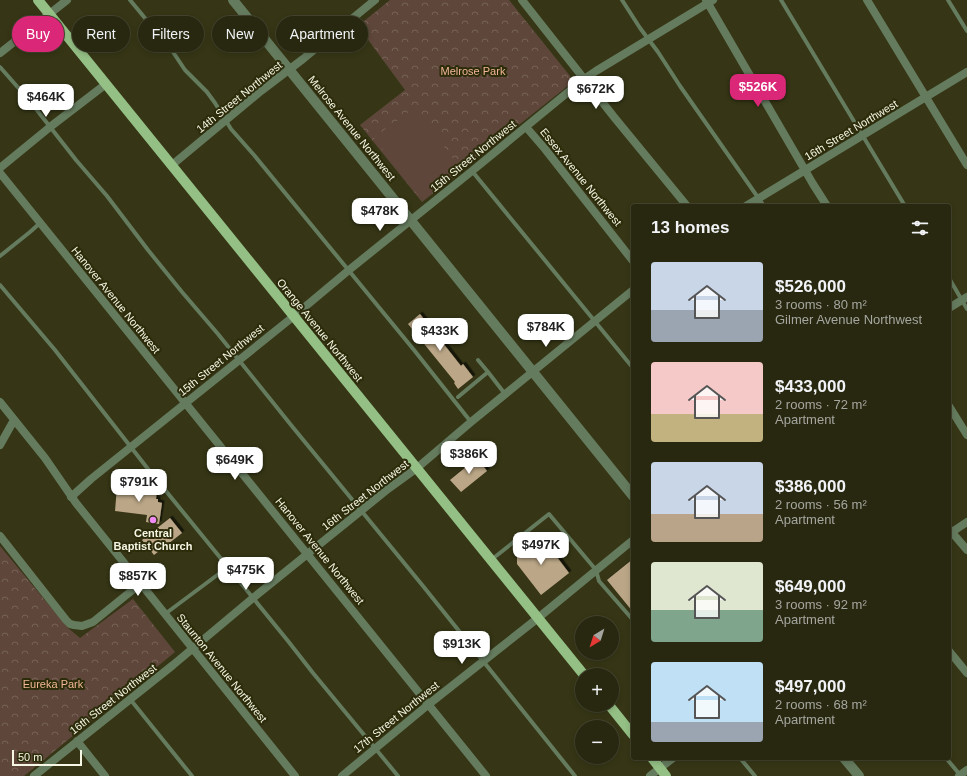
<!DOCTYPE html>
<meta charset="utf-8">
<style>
body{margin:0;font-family:Arial,sans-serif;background:#303019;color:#f1f3f6;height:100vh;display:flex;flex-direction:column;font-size:15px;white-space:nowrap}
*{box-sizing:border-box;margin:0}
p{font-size:13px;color:#a5a69f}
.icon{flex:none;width:22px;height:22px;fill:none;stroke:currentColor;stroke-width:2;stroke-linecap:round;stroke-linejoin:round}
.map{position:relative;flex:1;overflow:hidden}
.drawer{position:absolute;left:631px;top:204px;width:320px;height:556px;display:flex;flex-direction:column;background:#282810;border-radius:4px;box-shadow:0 2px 6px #0003,0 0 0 1px #444430}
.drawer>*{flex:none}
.hud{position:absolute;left:12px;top:16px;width:380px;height:36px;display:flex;gap:8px}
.needle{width:26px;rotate:218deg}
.tools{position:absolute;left:575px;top:616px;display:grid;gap:8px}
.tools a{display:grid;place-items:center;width:44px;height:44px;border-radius:50%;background:#282810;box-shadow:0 2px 6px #0003,0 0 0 1px #444430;font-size:20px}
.scale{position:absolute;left:12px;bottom:10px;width:70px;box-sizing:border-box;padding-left:4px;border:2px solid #f6f7e4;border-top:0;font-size:11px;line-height:14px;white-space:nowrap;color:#f6f7e4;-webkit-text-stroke:3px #2c2c0b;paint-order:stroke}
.price{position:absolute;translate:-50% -34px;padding:0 9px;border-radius:8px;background:#fff;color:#222;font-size:13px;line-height:26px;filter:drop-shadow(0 1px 2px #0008)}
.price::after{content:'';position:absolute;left:50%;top:24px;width:12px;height:9px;margin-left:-6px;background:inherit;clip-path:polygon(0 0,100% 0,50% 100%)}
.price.active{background:#db2777;color:#fff}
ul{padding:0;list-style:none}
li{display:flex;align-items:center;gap:12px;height:100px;padding:0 20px}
li span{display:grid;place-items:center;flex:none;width:112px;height:80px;border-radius:4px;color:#555}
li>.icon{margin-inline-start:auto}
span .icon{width:48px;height:48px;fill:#fffc;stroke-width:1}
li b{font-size:17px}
h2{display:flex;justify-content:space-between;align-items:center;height:48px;padding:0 20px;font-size:17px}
.tag{padding:0 14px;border-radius:18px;background:#282810;box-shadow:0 2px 6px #0003,0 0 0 1px #444430;font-size:14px;line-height:36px}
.tag.active{background:#db2777;color:#fff}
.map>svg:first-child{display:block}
.park{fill:url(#park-crowns)}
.pitch{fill:#5e473a}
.building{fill:#bba787;filter:url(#shadow)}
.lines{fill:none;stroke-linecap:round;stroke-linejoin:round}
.service{stroke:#657b5e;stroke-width:4}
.minor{stroke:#657b5e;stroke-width:8}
.tertiary{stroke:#657b5e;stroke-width:10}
.primary{stroke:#94c085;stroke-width:10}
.poi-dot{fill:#f08bf6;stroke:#2c2c0b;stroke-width:1.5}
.labels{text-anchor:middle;stroke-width:4;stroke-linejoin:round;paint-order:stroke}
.park-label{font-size:11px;fill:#f0b695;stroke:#2c2c0b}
.street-label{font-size:11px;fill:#f6f7e4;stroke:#2c2c0b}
.poi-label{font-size:11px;font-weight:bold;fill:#f6f7e4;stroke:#2c2c0b}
</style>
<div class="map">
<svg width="967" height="776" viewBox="0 0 967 776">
<defs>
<pattern id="park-crowns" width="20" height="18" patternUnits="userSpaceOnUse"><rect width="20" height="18" fill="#5e473a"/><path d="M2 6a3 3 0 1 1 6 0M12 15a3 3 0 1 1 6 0" fill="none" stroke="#766256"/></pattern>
<filter id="shadow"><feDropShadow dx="2.5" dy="-2.5" stdDeviation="0" flood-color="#0009"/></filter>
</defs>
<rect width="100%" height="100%" fill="#363616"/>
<path class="park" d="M 390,0 L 509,0 L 574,81 L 422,202 L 360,125 L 405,90 L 358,26 Z
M 0,546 L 68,628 L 80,638 L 133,599 L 175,652 L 24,776 L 0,776 Z"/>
<path class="pitch" d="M 414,108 L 461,169 L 422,200 L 374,138 Z"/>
<path class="building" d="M 420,314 L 461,366 L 463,364 L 473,377 L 458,389 L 454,383 L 455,382 L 408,324 Z
M 477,458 L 487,471 L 461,492 L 450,480 Z
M 117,487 L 149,492 L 150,488 L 157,489 L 156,499 L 158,499 L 158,502 L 162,503 L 159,524 L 146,522 L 147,515 L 115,511 Z
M 170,518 L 182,533 L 154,555 L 142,540 Z
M 541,536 L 569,573 L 541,595 L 517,564 L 517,555 Z
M 633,559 L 633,612 L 607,580 Z"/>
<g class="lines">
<path class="service" d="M 130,0 L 173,52 L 185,70 L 207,92 L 215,103 L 231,129 L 254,155 L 414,350 L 471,422
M 622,0 L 640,28 L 658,52 L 680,86 L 764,206
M 781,0 L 905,206
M 948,0 L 967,31
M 0,67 L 29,100 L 76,160 L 107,196 L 148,250 L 182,292 L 218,334 L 291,425 L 423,586 L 575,776
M 472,171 L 633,368
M 0,256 L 30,232 L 40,223
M 949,278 L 967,309
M 0,285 L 55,350 L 148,469 L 288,641 L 313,673 L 398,776
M 478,360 L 488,372
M 458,397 L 488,372 L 505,394
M 491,560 L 549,514 L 596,570 L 599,581 L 633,620
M 165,614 L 228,567
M 130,699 L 192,776
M 740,758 L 755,776
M 946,758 L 961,776"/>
<path class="minor" d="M 522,0 L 614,117 L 687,206
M 706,0 L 813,184 L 827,206
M 867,0 L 967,165
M 0,53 L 67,0
M 526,127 L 545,149 L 633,261
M 172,165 L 261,91 L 303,59 L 375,0
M 0,168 L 50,127 L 106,84
M 0,173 L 486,776
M 746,206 L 967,72
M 949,308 L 967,297
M 0,402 L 45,458 L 76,503 L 295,776
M 949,406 L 967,435
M 0,445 L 14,420
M 71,497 L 91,479 L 294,316 L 349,270 L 472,171 L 584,79 L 596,71 L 713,0
M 949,529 L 967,550
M 949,534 L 967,522
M 0,536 L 66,620 L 70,624 L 74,625 L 82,626 L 93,622 L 140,584
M 949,651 L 967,673
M 77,741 L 105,776
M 34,776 L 173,665 L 253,598 L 388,489 L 417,468 L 471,422 L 633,290
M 342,776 L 429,704 L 538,618 L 633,540
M 650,776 L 673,758
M 959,776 L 967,770"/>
<path class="tertiary" d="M 233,0 L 633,496
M 844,758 L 859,776"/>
<path class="primary" d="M 38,0 L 584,675
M 609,705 L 633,735
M 652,758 L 666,776"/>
</g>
<circle class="poi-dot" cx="153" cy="520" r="4"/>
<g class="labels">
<g class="park-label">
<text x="473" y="75">Melrose Park</text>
<text x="53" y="688">Eureka Park</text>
</g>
<g class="street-label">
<text transform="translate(239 97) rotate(-39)" y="4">14th Street Northwest</text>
<text transform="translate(352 128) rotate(51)" y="4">Melrose Avenue Northwest</text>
<text transform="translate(851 130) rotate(-31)" y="4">16th Street Northwest</text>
<text transform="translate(473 156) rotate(-39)" y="4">15th Street Northwest</text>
<text transform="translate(581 177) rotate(51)" y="4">Essex Avenue Northwest</text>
<text transform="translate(116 300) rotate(51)" y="4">Hanover Avenue Northwest</text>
<text transform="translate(320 330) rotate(51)" y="4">Orange Avenue Northwest</text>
<text transform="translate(221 360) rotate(-39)" y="4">15th Street Northwest</text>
<text transform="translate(365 495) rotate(-38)" y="4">16th Street Northwest</text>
<text transform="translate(320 551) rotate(51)" y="4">Hanover Avenue Northwest</text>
<text transform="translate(222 668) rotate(51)" y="4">Staunton Avenue Northwest</text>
<text transform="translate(113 699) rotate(-38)" y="4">16th Street Northwest</text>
<text transform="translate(396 717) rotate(-39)" y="4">17th Street Northwest</text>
</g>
<g class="poi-label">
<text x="153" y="537">Central<tspan x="153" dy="13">Baptist Church</tspan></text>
</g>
</g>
</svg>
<div class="tools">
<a><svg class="needle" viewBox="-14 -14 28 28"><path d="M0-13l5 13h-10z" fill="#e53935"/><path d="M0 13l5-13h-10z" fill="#a5a69f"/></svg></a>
<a>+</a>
<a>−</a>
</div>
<div class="scale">50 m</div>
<b class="price active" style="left:758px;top:108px">$526K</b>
<b class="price" style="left:596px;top:110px">$672K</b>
<b class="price" style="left:46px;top:118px">$464K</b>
<b class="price" style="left:380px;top:232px">$478K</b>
<b class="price" style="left:546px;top:348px">$784K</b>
<b class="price" style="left:440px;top:352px">$433K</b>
<b class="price" style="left:469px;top:475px">$386K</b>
<b class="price" style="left:235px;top:481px">$649K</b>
<b class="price" style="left:139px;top:503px">$791K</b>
<b class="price" style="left:541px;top:566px">$497K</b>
<b class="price" style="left:246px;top:591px">$475K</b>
<b class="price" style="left:138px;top:597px">$857K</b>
<b class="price" style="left:462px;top:665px">$913K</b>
<div class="hud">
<a class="tag active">Buy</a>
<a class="tag">Rent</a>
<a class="tag">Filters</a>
<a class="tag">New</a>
<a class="tag">Apartment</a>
</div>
<section class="drawer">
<h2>13 homes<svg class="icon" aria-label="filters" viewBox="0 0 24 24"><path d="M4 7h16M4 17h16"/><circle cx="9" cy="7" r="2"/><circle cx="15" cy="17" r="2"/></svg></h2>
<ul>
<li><span style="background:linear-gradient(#c9d6e8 60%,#9aa5b1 0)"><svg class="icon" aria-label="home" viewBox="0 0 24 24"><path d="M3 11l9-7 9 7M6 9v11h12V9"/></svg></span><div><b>$526,000</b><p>3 rooms · 80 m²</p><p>Gilmer Avenue Northwest</p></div></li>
<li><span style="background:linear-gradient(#f6c9c9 65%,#c2b280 0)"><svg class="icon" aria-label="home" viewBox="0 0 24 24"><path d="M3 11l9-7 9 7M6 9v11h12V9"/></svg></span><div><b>$433,000</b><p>2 rooms · 72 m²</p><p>Apartment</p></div></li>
<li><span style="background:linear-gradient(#c9d6e8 65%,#b9a48a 0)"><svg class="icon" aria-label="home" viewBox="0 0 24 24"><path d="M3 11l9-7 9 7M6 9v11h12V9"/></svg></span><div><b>$386,000</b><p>2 rooms · 56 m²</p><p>Apartment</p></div></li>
<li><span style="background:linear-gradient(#dfe7d0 60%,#7fa58c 0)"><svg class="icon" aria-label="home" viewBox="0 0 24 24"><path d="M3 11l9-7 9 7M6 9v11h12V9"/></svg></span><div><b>$649,000</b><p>3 rooms · 92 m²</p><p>Apartment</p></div></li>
<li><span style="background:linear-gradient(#bfe0f5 75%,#9aa5b1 0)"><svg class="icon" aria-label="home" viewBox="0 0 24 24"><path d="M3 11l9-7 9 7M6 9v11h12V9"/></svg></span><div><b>$497,000</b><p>2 rooms · 68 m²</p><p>Apartment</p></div></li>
</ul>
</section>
</div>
